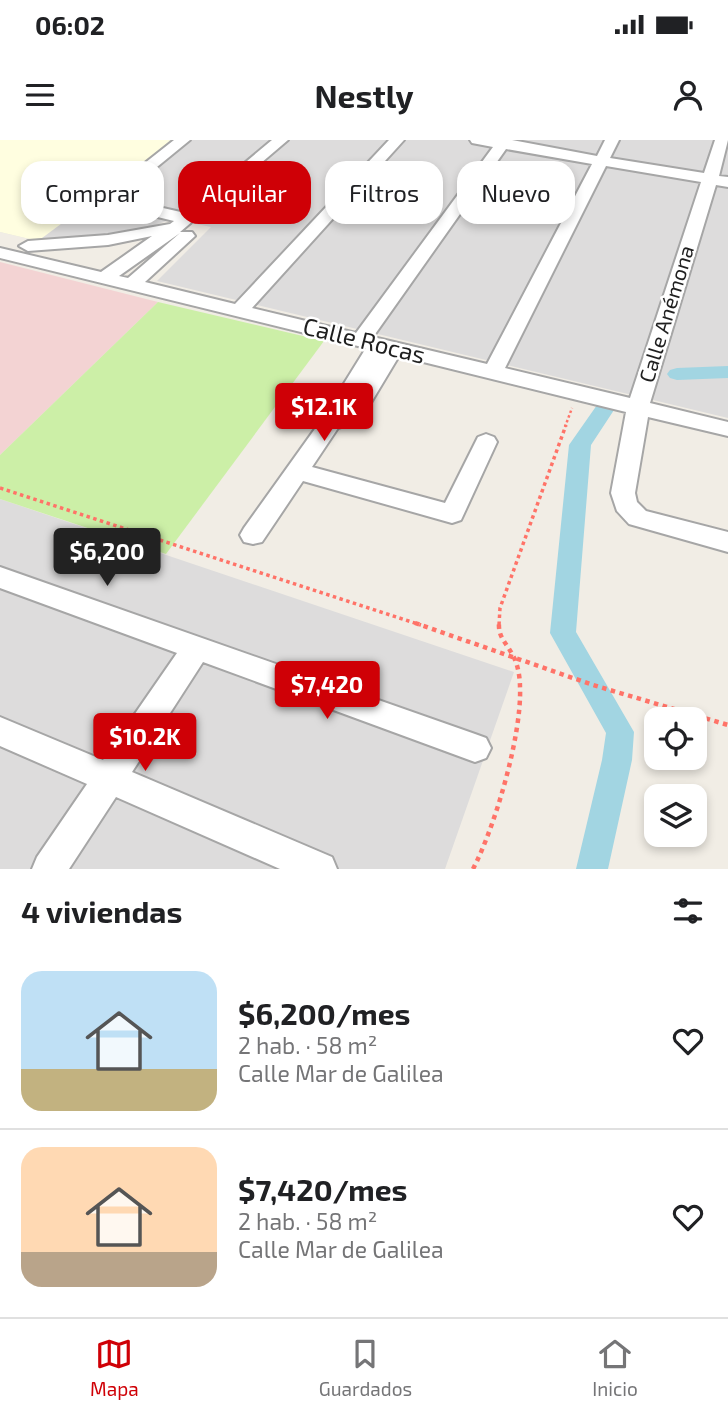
<!DOCTYPE html>
<html lang="es">
<meta charset="utf-8">
<style>
body{margin:0;font-family:"Exo 2",sans-serif;background:#f6f6f6;color:#202124;height:100vh;display:flex;flex-direction:column;font-size:26px;white-space:nowrap}
*{box-sizing:border-box;margin:0}
p{font-size:23px;color:#757577}
.icon{flex:none;width:38px;height:38px;fill:none;stroke:currentColor;stroke-width:2;stroke-linecap:round;stroke-linejoin:round}
.map{position:relative;height:729px;overflow:hidden}
.details{display:flex;flex-direction:column;background:#fff;flex:1}
.details>*{flex:none}
.hud{position:absolute;left:21px;top:21px;width:686px;height:63px;display:flex;gap:14px}
.fabs{position:absolute;left:644px;top:567px;display:grid;gap:14px}
.fabs a{display:grid;place-items:center;width:63px;height:63px;border-radius:14px;background:#fff;box-shadow:0 4px 10px #0003;font-size:35px}
.price{position:absolute;translate:-50% -60px;padding:0 16px;border-radius:7px;background:#cf0006;color:#fff;font-size:23px;line-height:46px;filter:drop-shadow(0 2px 4px #0008)}
.price::after{content:'';position:absolute;left:50%;top:42px;width:21px;height:16px;margin-left:-10px;background:inherit;clip-path:polygon(0 0,100% 0,50% 100%)}
.price.on{background:#222;color:#fff}
ul{padding:0;list-style:none}
li{display:flex;align-items:center;gap:21px;height:175px;padding:0 21px}
li+li{border-top:2px solid #e0e0e0}
li span{display:grid;place-items:center;flex:none;width:196px;height:140px;border-radius:21px;color:#555}
li>.icon{margin-inline-start:auto}
span .icon{width:84px;height:84px;fill:#fffc;stroke-width:1}
li b{font-size:30px}
h2{display:flex;justify-content:space-between;align-items:center;height:84px;padding:0 21px;font-size:30px}
.chip{padding:0 24px;border-radius:21px;background:#fff;box-shadow:0 4px 10px #0003;font-size:24px;line-height:63px}
.chip.on{background:#cf0006;color:#fff}
.status{display:flex;justify-content:space-between;align-items:center;height:49px;padding:0 35px;background:#fff;direction:ltr}
.status svg{height:19px;fill:currentColor}
header{display:flex;justify-content:space-between;align-items:center;height:91px;padding:0 21px;background:#fff;font-size:32px;font-weight:700}
.dock{display:flex;justify-content:space-around;align-items:center;height:98px;border-top:2px solid #e0e0e0;background:#fff;font-size:19px;color:#757577}
.dock a{display:grid;justify-items:center;gap:4px}
.dock .on{color:#cf0006}
.map>svg:first-child{display:block}
.residential{fill:#dddcdc}
.commercial{fill:#f3d3d3}
.education{fill:#fffee0}
.grass{fill:#ccefa7}
.lines{fill:none;stroke-linecap:round;stroke-linejoin:round}
.canal{fill:#a2d5e2;fill-rule:evenodd}
.minor-casing{stroke:#a6a6a6;stroke-width:4}
.path-far2{stroke:#ff7368;stroke-width:2.5;stroke-dasharray:2.5 2.5;stroke-linecap:butt}
.path-far1{stroke:#ff7368;stroke-width:3.5;stroke-dasharray:3.5 3.5;stroke-linecap:butt}
.path{stroke:#ff7368;stroke-width:4.5;stroke-dasharray:4.5 4.5;stroke-linecap:butt}
.minor{fill:#fff;fill-rule:evenodd}
.labels{text-anchor:middle;stroke-width:5;stroke-linejoin:round;paint-order:stroke}
.far-street-label{font-size:21px;fill:#1f1f1f;stroke:#fff}
.street-label{font-size:24px;fill:#1f1f1f;stroke:#fff}
</style>
<div class="status"><b>06:02</b><svg viewBox="0 0 49 12"><path d="M0 12V9h3v3zM5 12V6h3v6zM10 12V3h3v9zM15 12V0h3v12zM26 1h20v11H26zM47 4h2v5h-2z"/></svg></div>
<header><svg class="icon" aria-label="menu" viewBox="0 0 24 24"><path d="M4 6h16M4 12h16M4 18h16"/></svg>Nestly<svg class="icon" aria-label="person" viewBox="0 0 24 24"><circle cx="12" cy="8" r="4"/><path d="M4 21q1-7 8-7t8 7"/></svg></header>
<div class="map">
<svg width="728" height="729" viewBox="0 0 728 729">
<rect width="100%" height="100%" fill="#f1ede5"/>
<path class="residential" d="M 0,0 L 728,0 L 728,278 L 157,141 L 211,87 L 173,79 L 146,88 L 63,100 L 38,101 L 0,92 Z
M 0,359 L 514,532 L 445,729 L 0,729 Z"/>
<path class="commercial" d="M 0,122 L 158,162 L 0,315 Z"/>
<path class="education" d="M 0,0 L 168,0 L 173,1 L 38,101 L 0,92 Z"/>
<path class="grass" d="M 158,162 L 324,201 L 166,414 L 0,359 L 0,315 Z"/>
<g class="lines">
<path class="canal" d="M 728,226 L 728,238 L 677,240 L 670,238 L 667,234 L 670,230 L 677,228 Z
M 604,263 L 611,265 L 614,270 L 591,305 L 576,492 L 634,592 L 632,620 L 608,729 L 576,729 L 602,620 L 606,593 L 550,493 L 569,305 L 597,265 Z"/>
<defs>
<path id="minor" d="M 174,0 L 190,0 L 119,58 L 185,73 L 272,0 L 288,0 L 180,92 L 192,92 L 195,96 L 145,142 L 235,164 L 389,0 L 404,0 L 252,168 L 356,193 L 493,7 L 472,3 L 470,0 L 512,0 L 597,16 L 605,0 L 619,0 L 610,18 L 704,33 L 715,0 L 728,0 L 719,36 L 728,37 L 728,47 L 716,45 L 650,263 L 728,282 L 728,296 L 648,277 L 635,353 L 637,362 L 646,371 L 728,392 L 728,412 L 629,384 L 617,371 L 611,353 L 626,272 L 399,216 L 360,281 L 338,288 L 312,327 L 445,363 L 478,297 L 486,294 L 494,297 L 497,302 L 461,380 L 452,383 L 303,341 L 262,402 L 253,404 L 244,402 L 240,395 L 244,388 L 322,279 L 366,208 L 0,118 L 0,108 L 101,132 L 152,96 L 108,105 L 28,111 L 19,106 L 28,101 L 108,95 L 170,84 L 174,81 L 100,63 L 98,60 ZM 506,9 L 592,24 L 487,224 L 373,197 ZM 606,26 L 701,42 L 630,258 L 505,228 ZM 180,93 L 128,138 L 119,136 Z
M 0,427 L 475,594 L 486,598 L 491,608 L 486,618 L 475,622 L 203,522 L 132,632 L 332,717 L 337,729 L 280,729 L 116,657 L 69,729 L 32,729 L 37,717 L 87,644 L 0,606 L 0,577 L 103,620 L 177,513 L 0,448 Z"/>
</defs>
<use href="#minor" class="minor-casing"/>
<path class="path-far2" d="M 565,287 L 572,268"/>
<path class="path-far1" d="M 0,348 L 421,485
M 499,485 L 500,468 L 566,285"/>
<path class="path" d="M 415,483 L 593,545 L 728,585
M 473,729 C 495,687 522,595 520,547 C 520,538 518,524 513,516 C 507,503 498,498 499,483"/>
<use href="#minor" class="minor"/>
</g>
<g class="labels">
<g class="far-street-label">
<text transform="translate(667 174) rotate(-73)" y="7">Calle Anémona</text>
</g>
<g class="street-label">
<text transform="translate(364 201) rotate(14)" y="8">Calle Rocas</text>
</g>
</g>
</svg>
<div class="fabs">
<a><svg class="icon" aria-label="locate" viewBox="0 0 24 24"><circle cx="12" cy="12" r="6"/><path d="M12 2v4M12 18v4M2 12h4M18 12h4"/></svg></a>
<a><svg class="icon" aria-label="layers" viewBox="0 0 24 24"><path d="M12 4l9 5-9 5-9-5zM3 14l9 5 9-5"/></svg></a>
</div>
<b class="price" style="left:324px;top:303px">$12.1K</b>
<b class="price on" style="left:107px;top:448px">$6,200</b>
<b class="price" style="left:327px;top:581px">$7,420</b>
<b class="price" style="left:145px;top:633px">$10.2K</b>
<div class="hud">
<a class="chip">Comprar</a>
<a class="chip on">Alquilar</a>
<a class="chip">Filtros</a>
<a class="chip">Nuevo</a>
</div>
</div>
<section class="details">
<h2>4 viviendas<svg class="icon" aria-label="filters" viewBox="0 0 24 24"><path d="M4 7h16M4 17h16"/><circle cx="9" cy="7" r="2"/><circle cx="15" cy="17" r="2"/></svg></h2>
<ul>
<li><span style="background:linear-gradient(#bfe0f5 70%,#c2b280 0)"><svg class="icon" aria-label="home" viewBox="0 0 24 24"><path d="M3 11l9-7 9 7M6 9v11h12V9"/></svg></span><div><b>$6,200/mes</b><p>2 hab. · 58 m²</p><p>Calle Mar de Galilea</p></div><svg class="icon" aria-label="heart" viewBox="0 0 24 24"><path d="M12 20l-8-8c-3-5 5-10 8-4 3-6 11-1 8 4z"/></svg></li>
<li><span style="background:linear-gradient(#ffd9b3 75%,#b9a48a 0)"><svg class="icon" aria-label="home" viewBox="0 0 24 24"><path d="M3 11l9-7 9 7M6 9v11h12V9"/></svg></span><div><b>$7,420/mes</b><p>2 hab. · 58 m²</p><p>Calle Mar de Galilea</p></div><svg class="icon" aria-label="heart" viewBox="0 0 24 24"><path d="M12 20l-8-8c-3-5 5-10 8-4 3-6 11-1 8 4z"/></svg></li>
</ul>
</section>
<nav class="dock">
<a class="on"><svg class="icon" aria-label="map" viewBox="0 0 24 24"><path d="M3 6l6-2 6 2 6-2v14l-6 2-6-2-6 2zM9 4v14M15 6v14"/></svg>Mapa</a>
<a><svg class="icon" aria-label="saved" viewBox="0 0 24 24"><path d="M7 4h10v16l-5-4-5 4z"/></svg>Guardados</a>
<a><svg class="icon" aria-label="home" viewBox="0 0 24 24"><path d="M3 11l9-7 9 7M6 9v11h12V9"/></svg>Inicio</a>
</nav>
